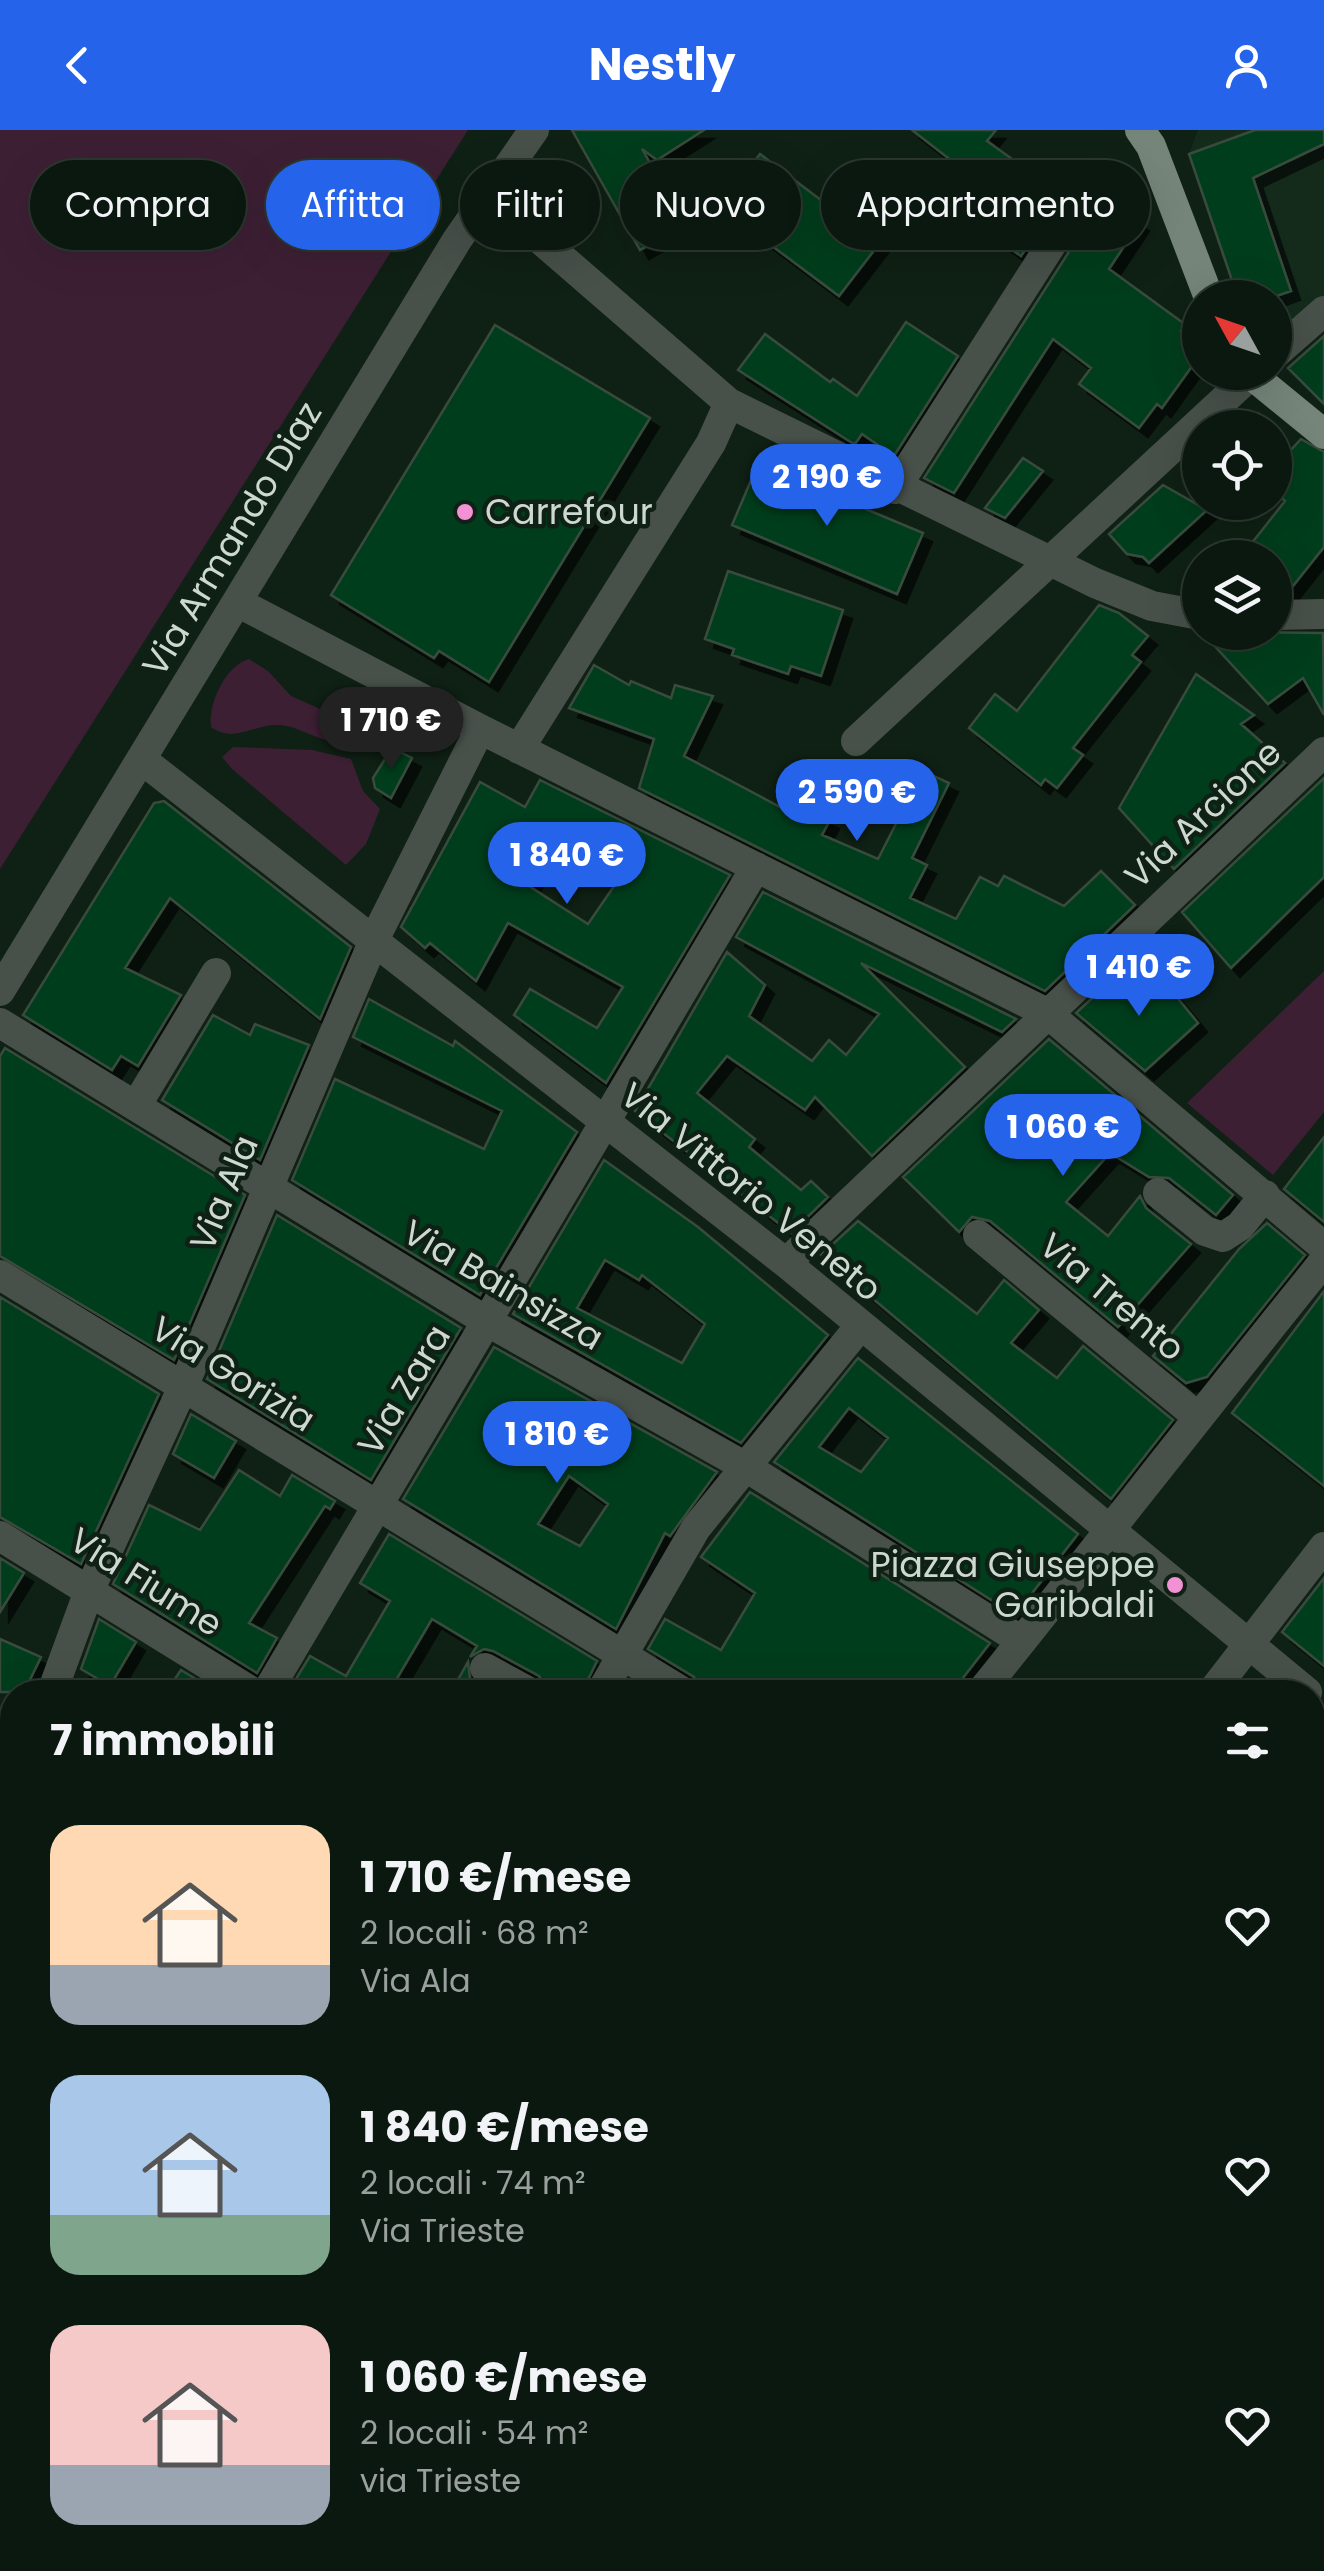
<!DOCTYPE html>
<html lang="it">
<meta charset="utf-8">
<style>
body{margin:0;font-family:Poppins,sans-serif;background:#19251d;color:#f1f3f6;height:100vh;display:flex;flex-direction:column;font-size:38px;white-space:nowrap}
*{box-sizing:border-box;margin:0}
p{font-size:32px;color:#9aa09e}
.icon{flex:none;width:55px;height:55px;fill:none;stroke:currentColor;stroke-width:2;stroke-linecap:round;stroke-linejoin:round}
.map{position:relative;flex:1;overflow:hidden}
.panel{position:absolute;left:0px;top:1550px;width:1325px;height:892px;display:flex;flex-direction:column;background:#0b180f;border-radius:40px 40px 0 0;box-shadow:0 10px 40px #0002,0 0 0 2px #2b372f}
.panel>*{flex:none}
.hud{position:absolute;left:30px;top:30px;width:1265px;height:90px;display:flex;gap:20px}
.needle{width:65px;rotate:310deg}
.buttons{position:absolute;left:1182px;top:150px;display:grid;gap:20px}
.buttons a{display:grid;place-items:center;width:110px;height:110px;border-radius:50%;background:#0b180f;box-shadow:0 10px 40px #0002,0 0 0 2px #2b372f;font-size:50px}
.price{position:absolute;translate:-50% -85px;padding:0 22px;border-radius:35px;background:#2563eb;color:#fff;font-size:32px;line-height:65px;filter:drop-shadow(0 2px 5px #0008)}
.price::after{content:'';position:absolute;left:50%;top:60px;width:30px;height:22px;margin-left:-15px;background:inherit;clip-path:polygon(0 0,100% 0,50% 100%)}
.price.active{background:#222;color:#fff}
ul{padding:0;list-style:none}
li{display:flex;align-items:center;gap:30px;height:250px;padding:0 50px}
li span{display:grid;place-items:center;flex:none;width:280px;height:200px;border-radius:30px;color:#555}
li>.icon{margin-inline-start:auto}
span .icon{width:120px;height:120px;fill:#fffc;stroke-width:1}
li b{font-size:42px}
h2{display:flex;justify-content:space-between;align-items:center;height:120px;padding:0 50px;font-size:42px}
.chip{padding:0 35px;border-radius:45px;background:#0b180f;box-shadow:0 10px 40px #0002,0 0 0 2px #2b372f;font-size:35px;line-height:90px}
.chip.active{background:#2563eb;color:#fff}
header{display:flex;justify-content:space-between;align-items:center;height:130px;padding:0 50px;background:#2563eb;color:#fff;font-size:45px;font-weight:700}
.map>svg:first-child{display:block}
.built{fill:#142b1c}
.green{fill:#3d1f34}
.building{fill:#003e1d;stroke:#394b3d;stroke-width:2.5;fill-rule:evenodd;filter:url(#shadow)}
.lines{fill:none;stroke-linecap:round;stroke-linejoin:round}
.minor{stroke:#48504a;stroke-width:30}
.major{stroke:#758579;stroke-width:30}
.rail{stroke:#99a69d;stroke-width:8;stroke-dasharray:15 8;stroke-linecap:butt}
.poi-dot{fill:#f391d5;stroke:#0f2014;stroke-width:4}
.labels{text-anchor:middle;stroke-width:9;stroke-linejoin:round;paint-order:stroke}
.poi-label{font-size:35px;fill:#cdd8d0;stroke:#0f2014;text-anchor:start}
.street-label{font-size:35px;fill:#cdd8d0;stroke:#0f2014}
</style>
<header><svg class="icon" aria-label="back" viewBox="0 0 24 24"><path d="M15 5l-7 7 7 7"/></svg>Nestly<svg class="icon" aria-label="person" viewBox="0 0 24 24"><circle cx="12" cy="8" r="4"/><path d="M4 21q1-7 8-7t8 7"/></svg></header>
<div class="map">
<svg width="1324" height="2441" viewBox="0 0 1324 2441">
<defs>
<filter id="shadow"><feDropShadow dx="9" dy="9" stdDeviation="0" flood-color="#0009"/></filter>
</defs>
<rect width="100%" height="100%" fill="#0f2014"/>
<path class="built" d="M 1198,0 L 1324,0 L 1324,167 L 1275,207 L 1275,168 L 1238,167 L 1189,24 Z"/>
<path class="green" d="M 0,0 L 468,0 L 0,739 Z
M 249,529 L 268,541 L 291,566 L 358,596 L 354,608 C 329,621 304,596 279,595 C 253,594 235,614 211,597 C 208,574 225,536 249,529 Z
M 233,617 L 312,620 L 351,629 L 363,661 L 380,679 L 366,714 L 346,735 L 232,639 L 222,627 Z
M 1324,841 L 1324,982 L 1273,1045 L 1187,973 Z
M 0,1697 L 12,1703 L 12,1845 L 0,1862 Z
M 0,2005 L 12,2013 L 12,2131 L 0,2114 Z"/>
<path class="building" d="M 572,0 L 704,0 L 657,30 L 642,19 L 685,95 L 640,120 Z
M 912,0 L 996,0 L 987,11 L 1062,65 L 1021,126 L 972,91 L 992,62 Z
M 1255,0 L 1324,0 L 1324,14 L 1253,48 L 1291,161 L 1271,168 L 1238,168 L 1189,24 Z
M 760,24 L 879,114 L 839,166 L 720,77 Z
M 1099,66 L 1140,92 L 1109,139 L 1186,195 L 1181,201 L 1199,214 L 1195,232 L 1162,278 L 1157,274 L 1139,298 L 1079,254 L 1091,238 L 1053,209 L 954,363 L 924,348 L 1090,89 L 1091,71 Z
M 906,192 L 958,226 L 894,326 L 862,304 L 855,314 L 849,311 L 738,240 L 765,204 L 830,252 L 833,249 L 857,266 Z
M 495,195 L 650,288 L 489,552 L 439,521 L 434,528 L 331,465 Z
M 1324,206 L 1324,274 L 1288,238 Z
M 1301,309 L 1324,322 L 1324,417 L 1285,466 L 1275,466 L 1275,428 L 1240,428 L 1285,371 L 1275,363 L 1275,337 Z
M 1023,328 L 1043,341 L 1005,388 L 985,378 Z
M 758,334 L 923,403 L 897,464 L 732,395 Z
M 1163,355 L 1207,380 L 1149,433 L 1143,427 L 1127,424 L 1109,404 Z
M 728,441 L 843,480 L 821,546 L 791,536 L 788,544 L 732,525 L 734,519 L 705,509 Z
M 1099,475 L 1119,483 L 1148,506 L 1132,525 L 1141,532 L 1073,618 L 1083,625 L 1057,658 L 1045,649 L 1041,655 L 969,598 L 995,564 L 1017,581 Z
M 1225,502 L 1323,503 L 1324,585 L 1303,548 L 1268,574 L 1212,513 Z
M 594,535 L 629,555 L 631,551 L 671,568 L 675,555 L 713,566 L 684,626 L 782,678 L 787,669 L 830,690 L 822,705 L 878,729 L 923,641 L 949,653 L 912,728 L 927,735 L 910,768 L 956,789 L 980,747 L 998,756 L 1004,746 L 1064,776 L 1101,741 L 1135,775 L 1045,861 L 639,658 L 654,609 L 569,578 Z
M 1196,544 L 1254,585 L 1241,594 L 1285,633 L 1174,739 L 1119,678 Z
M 392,618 L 412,628 L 391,668 L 375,658 L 373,648 Z
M 1324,648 L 1324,747 L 1231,838 L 1182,782 Z
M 540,650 L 730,745 L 606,953 L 514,885 L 530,859 L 597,898 L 623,857 L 508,793 L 476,851 L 430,813 L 425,818 L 401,797 L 480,652 L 525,677 ZM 556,712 L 621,746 L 588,794 L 529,756 Z
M 164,671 L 351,817 L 320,889 L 170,768 L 125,838 L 181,865 L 138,936 L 121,926 L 112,940 L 23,885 L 154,673 Z
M 763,762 L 1016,889 L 1002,902 L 861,833 L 965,937 L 872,1026 L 815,967 L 805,980 L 727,926 L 697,963 L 755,1009 L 749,1017 L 801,1060 L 811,1051 L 828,1067 L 791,1103 L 635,981 L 727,822 L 765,855 L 749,886 L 812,931 L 829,910 L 846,925 L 879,884 L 736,807 Z
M 1157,843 L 1198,893 L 1145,941 L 1076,883 L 1116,846 L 1133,865 Z
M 369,869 L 453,916 L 455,911 L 577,1002 L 480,1165 L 292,1050 L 335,949 L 484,1019 L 502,981 L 353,907 Z
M 213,885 L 250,905 L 255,894 L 309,915 L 260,1030 L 162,970 Z
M 1049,909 L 1233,1065 L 1216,1085 L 1169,1048 L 1149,1047 L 1110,1023 L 1066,1072 L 1108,1106 L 1140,1066 L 1146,1078 L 1191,1114 L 1118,1197 L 990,1091 L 972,1087 L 959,1102 L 903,1047 Z
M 5,918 L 245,1065 L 174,1230 L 0,1126 L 0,926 Z
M 1324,1007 L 1324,1092 L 1284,1059 Z
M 604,1030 L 698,1097 L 828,1205 L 741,1313 L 513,1184 ZM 605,1130 L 639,1150 L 642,1145 L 705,1194 L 682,1233 L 577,1178 Z
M 277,1085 L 461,1198 L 371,1350 L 207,1249 Z
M 858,1091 L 977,1184 L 1004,1150 L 1039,1180 L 1011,1213 L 1057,1248 L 1083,1216 L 1173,1290 L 1111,1369 L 821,1125 Z
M 1267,1093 L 1305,1125 L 1207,1247 L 1186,1253 L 1153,1226 L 1239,1119 Z
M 1324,1161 L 1324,1356 L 1232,1283 Z
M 0,1167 L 159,1264 L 81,1434 L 0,1387 Z
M 494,1217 L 717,1342 L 670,1406 L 665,1403 L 616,1499 L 403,1369 ZM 569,1346 L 608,1374 L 580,1416 L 538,1394 Z
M 858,1228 L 1078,1404 L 1015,1485 L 774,1332 ZM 849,1278 L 888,1308 L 861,1342 L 819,1317 Z
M 191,1284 L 236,1311 L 214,1348 L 173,1324 Z
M 239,1340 L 280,1366 L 292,1345 L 335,1371 L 330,1379 L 325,1376 L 249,1493 L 277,1508 L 257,1543 L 113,1454 L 149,1375 L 200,1400 Z
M 750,1362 L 990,1513 L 952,1562 L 702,1562 L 694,1547 L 648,1519 L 665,1489 L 721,1520 L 755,1463 L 701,1427 Z
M 389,1404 L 597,1531 L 582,1562 L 548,1562 L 539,1546 L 493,1521 L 484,1519 L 470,1527 L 477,1516 L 432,1489 L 389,1562 L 288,1562 L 310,1526 L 346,1546 L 390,1471 L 360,1453 Z
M 0,1428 L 24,1443 L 0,1482 Z
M 1324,1448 L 1324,1536 L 1282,1502 Z
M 99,1489 L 136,1512 L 110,1556 L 81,1539 Z
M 0,1509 L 41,1527 L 24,1562 L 0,1562 Z
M 468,1532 L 470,1549 L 491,1562 L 451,1562 Z
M 181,1540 L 217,1562 L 166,1562 Z"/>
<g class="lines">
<path class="minor" d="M 488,64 L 729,273 L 1095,453 L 1152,476 L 1200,485
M 1275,224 L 1324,181
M 895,359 L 1074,79
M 237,472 L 480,599 L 1047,883 L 1324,1117
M 1275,485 L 1324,484
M 856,611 L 1254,242
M 519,619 L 711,313 L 729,273
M 141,629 L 786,1133 L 1307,1562
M 0,861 L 457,110 L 534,0
M 0,893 L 488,1192 L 746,1337 L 1022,1511
M 136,976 L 216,843
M 1158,1063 L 1205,1101 L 1223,1107 L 1240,1096 L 1265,1065
M 978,1105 L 1198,1287
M 786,1133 L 1324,622
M 0,1145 L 683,1562
M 0,1406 L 252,1562
M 485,1538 L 529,1562
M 52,1562 L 89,1461 L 183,1257 L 375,808 L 480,599
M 267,1562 L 756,737
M 601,1562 L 696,1398 L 860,1196
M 981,1562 C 1096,1419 1208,1274 1324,1131
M 1212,1562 L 1324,1417
M 0,1671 L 12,1678
M 1312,1738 L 1324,1724
M 0,1920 L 12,1928
M 1312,2090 L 1324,2093
M 1312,2229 L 1324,2209
M 0,2290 L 12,2304
M 131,2430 L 141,2441
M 858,2430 L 876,2441
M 357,2441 L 364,2430
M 592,2441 L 599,2430
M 813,2441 L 820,2430"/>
<path class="major" d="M 1140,0 L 1151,16 L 1209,168
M 1248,242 L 1324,304"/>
<path class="rail" d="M 1312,1956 L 1324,1941
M 991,2441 L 999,2430"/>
</g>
<g class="poi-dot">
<circle cx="465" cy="382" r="10"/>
<circle cx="1175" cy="1455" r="10"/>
</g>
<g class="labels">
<g class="poi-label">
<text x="485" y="394">Carrefour</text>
<text x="1155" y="1447" text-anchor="end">Piazza Giuseppe<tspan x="1155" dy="40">Garibaldi</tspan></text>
</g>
<g class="street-label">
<text transform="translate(232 409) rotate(-59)" y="12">Via Armando Diaz</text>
<text transform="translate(1203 684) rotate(-43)" y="12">Via Arcione</text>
<text transform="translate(751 1062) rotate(39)" y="12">Via Vittorio Veneto</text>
<text transform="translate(224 1063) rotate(-67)" y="12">Via Ala</text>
<text transform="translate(503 1155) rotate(30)" y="12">Via Bainsizza</text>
<text transform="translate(1112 1167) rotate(40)" y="12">Via Trento</text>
<text transform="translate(233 1244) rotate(32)" y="12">Via Gorizia</text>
<text transform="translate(404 1260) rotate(-59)" y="12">Via Zara</text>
<text transform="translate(146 1452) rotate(32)" y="12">Via Fiume</text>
</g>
</g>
</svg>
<div class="buttons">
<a><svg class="needle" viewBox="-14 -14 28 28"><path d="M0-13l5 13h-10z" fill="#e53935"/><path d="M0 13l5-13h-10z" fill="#9aa09e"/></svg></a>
<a><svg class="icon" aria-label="locate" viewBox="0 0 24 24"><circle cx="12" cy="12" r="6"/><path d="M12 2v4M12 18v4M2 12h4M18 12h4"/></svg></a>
<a><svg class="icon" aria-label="layers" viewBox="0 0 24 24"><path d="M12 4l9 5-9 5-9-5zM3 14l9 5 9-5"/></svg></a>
</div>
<b class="price" style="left:827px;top:399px">2 190 €</b>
<b class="price active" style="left:391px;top:642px">1 710 €</b>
<b class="price" style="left:857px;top:714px">2 590 €</b>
<b class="price" style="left:567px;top:777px">1 840 €</b>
<b class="price" style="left:1139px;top:889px">1 410 €</b>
<b class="price" style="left:1063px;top:1049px">1 060 €</b>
<b class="price" style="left:557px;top:1356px">1 810 €</b>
<div class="hud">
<a class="chip">Compra</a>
<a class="chip active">Affitta</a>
<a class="chip">Filtri</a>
<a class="chip">Nuovo</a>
<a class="chip">Appartamento</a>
</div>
<section class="panel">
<h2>7 immobili<svg class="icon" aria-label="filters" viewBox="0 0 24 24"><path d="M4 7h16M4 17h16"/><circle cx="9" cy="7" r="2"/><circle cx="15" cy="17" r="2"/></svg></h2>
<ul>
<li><span style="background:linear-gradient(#ffd9b3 70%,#9aa5b1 0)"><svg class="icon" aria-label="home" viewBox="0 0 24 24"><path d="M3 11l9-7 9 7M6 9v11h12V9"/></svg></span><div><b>1 710 €/mese</b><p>2 locali · 68 m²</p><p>Via Ala</p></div><svg class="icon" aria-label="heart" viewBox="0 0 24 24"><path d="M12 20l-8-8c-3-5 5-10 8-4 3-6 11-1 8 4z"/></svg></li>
<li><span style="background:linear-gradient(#a9c7e8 70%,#7fa58c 0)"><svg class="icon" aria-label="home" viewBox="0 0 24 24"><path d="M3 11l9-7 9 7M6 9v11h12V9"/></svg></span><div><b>1 840 €/mese</b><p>2 locali · 74 m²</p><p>Via Trieste</p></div><svg class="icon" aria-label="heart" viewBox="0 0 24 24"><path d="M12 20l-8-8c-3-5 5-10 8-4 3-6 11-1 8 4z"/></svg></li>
<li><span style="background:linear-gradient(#f6c9c9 70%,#9aa5b1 0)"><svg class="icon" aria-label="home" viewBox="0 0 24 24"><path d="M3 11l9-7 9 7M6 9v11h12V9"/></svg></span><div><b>1 060 €/mese</b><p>2 locali · 54 m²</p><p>via Trieste</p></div><svg class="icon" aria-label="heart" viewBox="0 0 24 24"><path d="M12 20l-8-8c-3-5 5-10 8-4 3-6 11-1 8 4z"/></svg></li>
</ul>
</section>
</div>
